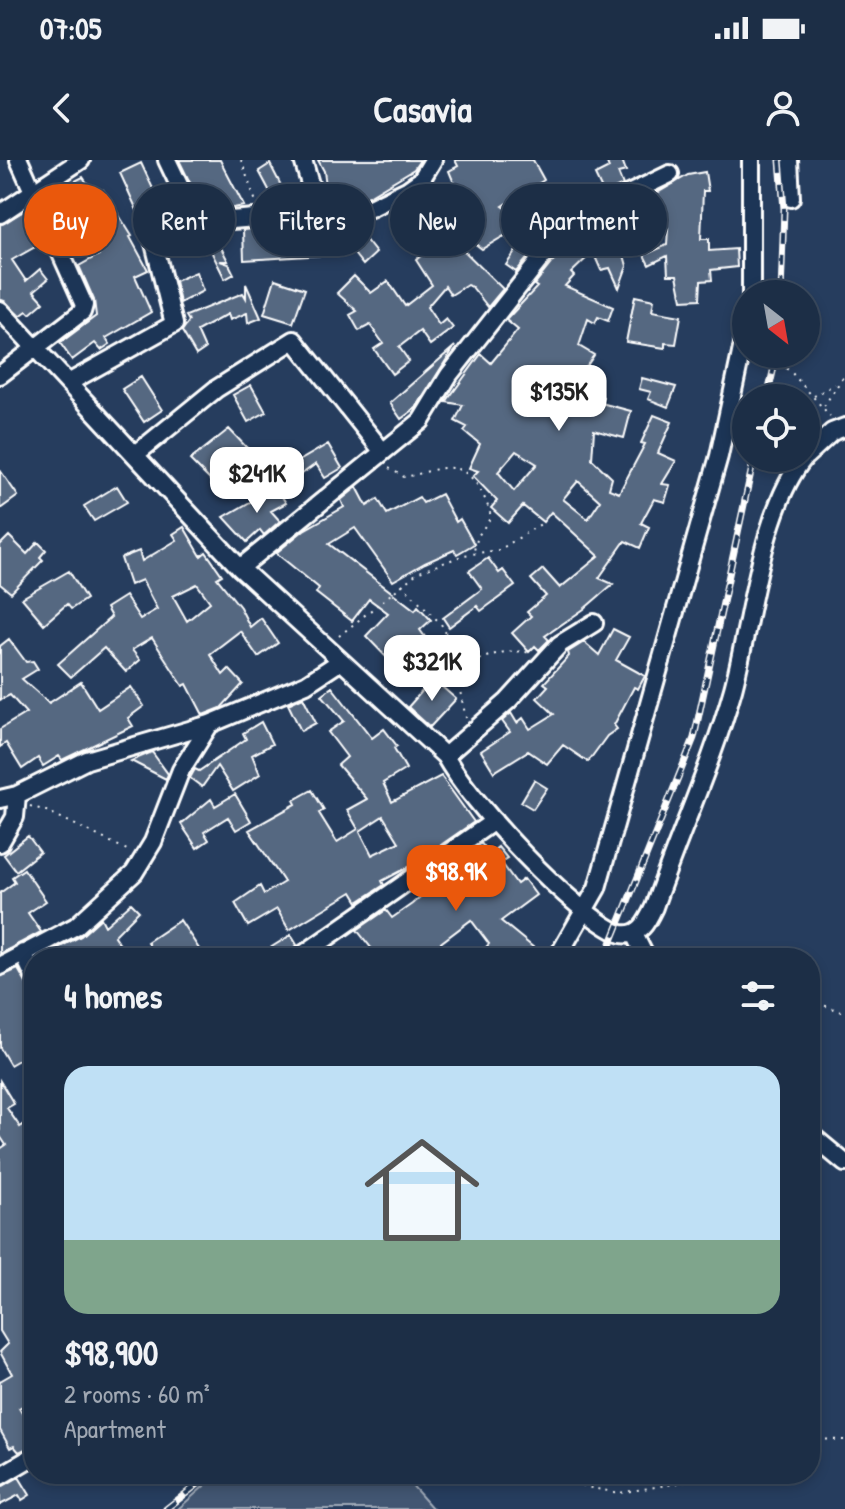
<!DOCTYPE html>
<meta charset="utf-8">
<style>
body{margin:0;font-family:"Patrick Hand",sans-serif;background:#293a51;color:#f1f3f6;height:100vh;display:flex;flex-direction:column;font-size:30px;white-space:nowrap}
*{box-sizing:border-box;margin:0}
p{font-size:26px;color:#a0a8b3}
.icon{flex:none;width:44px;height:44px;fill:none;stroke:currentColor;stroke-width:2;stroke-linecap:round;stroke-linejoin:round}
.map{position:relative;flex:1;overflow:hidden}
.panel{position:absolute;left:24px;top:788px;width:796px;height:536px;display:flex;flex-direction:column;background:#1c2e46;border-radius:32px;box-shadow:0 4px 12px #0003,0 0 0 2px #3a4a5f}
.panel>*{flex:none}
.banner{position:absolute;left:24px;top:24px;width:798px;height:72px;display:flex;gap:16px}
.needle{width:52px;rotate:149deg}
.tools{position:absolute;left:732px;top:120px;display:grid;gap:16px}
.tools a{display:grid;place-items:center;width:88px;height:88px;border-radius:50%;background:#1c2e46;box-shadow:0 4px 12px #0003,0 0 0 2px #3a4a5f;font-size:40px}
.price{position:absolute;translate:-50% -68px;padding:0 18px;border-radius:16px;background:#fff;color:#222;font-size:26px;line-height:52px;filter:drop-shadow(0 2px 4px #0008)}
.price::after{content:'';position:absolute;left:50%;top:48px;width:24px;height:18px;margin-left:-12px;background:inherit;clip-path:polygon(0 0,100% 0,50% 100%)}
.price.on{background:#ea580c;color:#fff}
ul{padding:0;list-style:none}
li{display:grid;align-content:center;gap:16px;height:424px;padding:0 40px}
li+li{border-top:2px solid #3a4a5f}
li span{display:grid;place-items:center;height:248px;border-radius:24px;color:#555}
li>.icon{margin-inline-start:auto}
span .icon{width:144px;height:144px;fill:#fffc;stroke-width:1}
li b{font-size:34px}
h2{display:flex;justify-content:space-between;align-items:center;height:96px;padding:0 40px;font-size:34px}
.tag{padding:0 28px;border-radius:36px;background:#1c2e46;box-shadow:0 4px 12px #0003,0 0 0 2px #3a4a5f;font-size:28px;line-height:72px}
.tag.on{background:#ea580c;color:#fff}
.status{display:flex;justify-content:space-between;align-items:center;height:56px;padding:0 40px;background:#1c2e46;direction:ltr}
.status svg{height:22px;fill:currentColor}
header{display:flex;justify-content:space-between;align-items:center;height:104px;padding:0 40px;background:#1c2e46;font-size:36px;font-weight:800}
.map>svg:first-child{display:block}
.green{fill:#425672;stroke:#a0aab8;stroke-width:2}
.building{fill:#556781;stroke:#fff;stroke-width:2;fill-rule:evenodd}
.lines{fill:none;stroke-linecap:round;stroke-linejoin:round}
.minor-casing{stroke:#fff;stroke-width:22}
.path{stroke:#fff;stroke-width:2;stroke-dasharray:2 6;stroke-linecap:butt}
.minor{stroke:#1d3557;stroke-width:16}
.rail-casing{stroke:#fff;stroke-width:7}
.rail{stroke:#1d3557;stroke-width:4;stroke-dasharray:12;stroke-linecap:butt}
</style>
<div class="status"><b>07:05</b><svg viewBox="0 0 49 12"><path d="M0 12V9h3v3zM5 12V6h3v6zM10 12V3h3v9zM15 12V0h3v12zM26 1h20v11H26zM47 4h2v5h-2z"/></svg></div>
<header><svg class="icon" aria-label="back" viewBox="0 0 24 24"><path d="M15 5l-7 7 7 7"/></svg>Casavia<svg class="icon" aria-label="person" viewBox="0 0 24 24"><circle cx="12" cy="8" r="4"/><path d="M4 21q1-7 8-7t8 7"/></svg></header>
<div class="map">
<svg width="845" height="1349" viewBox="0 0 845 1349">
<rect width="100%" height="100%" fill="#263d5e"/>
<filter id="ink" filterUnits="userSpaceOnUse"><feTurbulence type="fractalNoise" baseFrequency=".0125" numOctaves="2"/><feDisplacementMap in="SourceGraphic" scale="16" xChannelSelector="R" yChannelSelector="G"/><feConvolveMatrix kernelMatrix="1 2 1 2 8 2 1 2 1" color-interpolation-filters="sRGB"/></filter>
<g filter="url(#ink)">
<path class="green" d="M 218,1314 L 402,1314 L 433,1349 L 178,1349 Z"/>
<path class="building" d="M 179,0 L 220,0 L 244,46 L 223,50 L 212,28 L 197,37 Z
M 318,0 L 420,0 L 414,9 L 367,37 L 328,41 L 324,11 Z
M 455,0 L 533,0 L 544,20 L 503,46 L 523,60 L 520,63 L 541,82 L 516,112 L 506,105 L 518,88 L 504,76 L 482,89 L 465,76 L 482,66 L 456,28 L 449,11 L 458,6 Z
M 606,0 L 622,0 L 626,11 L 618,13 L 623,25 L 604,34 L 595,15 L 609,8 Z
M 141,3 L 161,46 L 174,40 L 181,56 L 154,62 L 146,70 L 120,13 Z
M 270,4 L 288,39 L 277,45 L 259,11 Z
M 705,12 L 708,31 L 703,31 L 701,79 L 709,79 L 709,91 L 736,89 L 737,107 L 711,110 L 712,120 L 701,121 L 700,139 L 682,140 L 677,115 L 668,115 L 667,96 L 649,105 L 644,95 L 667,85 L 668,68 L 650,64 L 635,73 L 627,51 L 688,15 Z
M 83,17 L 95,35 L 103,30 L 132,76 L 130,77 L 148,110 L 135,116 L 151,152 L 106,178 L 110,184 L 101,190 L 95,183 L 72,200 L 60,183 L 96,156 L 94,140 L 79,106 L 100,94 L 86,69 L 98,58 L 93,52 L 69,67 L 61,52 L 70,47 L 61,28 Z
M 431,34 L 447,44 L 433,60 L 419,47 Z
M 570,38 L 576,55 L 561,65 L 553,45 Z
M 24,51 L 42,83 L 12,100 L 26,121 L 40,109 L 48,119 L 34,131 L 44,142 L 30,154 L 27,151 L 20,156 L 0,139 L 0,65 Z
M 613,55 L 627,106 L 619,128 L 610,108 L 601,110 L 593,92 L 571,113 L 574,116 L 565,126 L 613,147 L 608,161 L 598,157 L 595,163 L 588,159 L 579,186 L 594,195 L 576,222 L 603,237 L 601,243 L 631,251 L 624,278 L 594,270 L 592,299 L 612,318 L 609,329 L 619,333 L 645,284 L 641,283 L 654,255 L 672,262 L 658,293 L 676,301 L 662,324 L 670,325 L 665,342 L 654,339 L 641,363 L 649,367 L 640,388 L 625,381 L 599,418 L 613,424 L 584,449 L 545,476 L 549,480 L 539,490 L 535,486 L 529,492 L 512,473 L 531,456 L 527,452 L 546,436 L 531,419 L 543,409 L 560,428 L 599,396 L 551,352 L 543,362 L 523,346 L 508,363 L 491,348 L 497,341 L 473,316 L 478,311 L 469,308 L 480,284 L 464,271 L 467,267 L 455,261 L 463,245 L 446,242 L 481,194 L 491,203 L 518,170 L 506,160 L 537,127 L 534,125 L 554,100 ZM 516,291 L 537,304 L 514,331 L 498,312 ZM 578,321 L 600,341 L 588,359 L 563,339 Z
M 286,66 L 286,71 L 322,69 L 324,95 L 244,100 L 243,70 Z
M 361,74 L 376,93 L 363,105 L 347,85 Z
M 447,74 L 503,129 L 488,147 L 472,127 L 467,125 L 451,135 L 445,126 L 427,147 L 439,165 L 446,159 L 453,168 L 430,185 L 420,171 L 399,187 L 409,201 L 392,214 L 374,189 L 383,183 L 370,165 L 359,171 L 350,155 L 357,151 L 337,133 L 354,116 L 371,133 L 388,121 L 405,146 L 432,125 L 416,100 Z
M 215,76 L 228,101 L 220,101 L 229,104 L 234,114 L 225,119 L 206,81 Z
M 196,112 L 203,131 L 180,143 L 175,121 Z
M 275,119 L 305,129 L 293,163 L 264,154 Z
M 246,124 L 261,158 L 248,163 L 247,153 L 230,160 L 228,154 L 197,171 L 205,189 L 196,195 L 182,171 L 189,161 L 186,156 L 243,133 L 246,138 Z
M 635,136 L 654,140 L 652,151 L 681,156 L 676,184 L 665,183 L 665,188 L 626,182 Z
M 455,186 L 416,248 L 401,259 L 390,243 Z
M 141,217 L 162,250 L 144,262 L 122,229 Z
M 642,218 L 676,227 L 668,247 L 648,239 L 651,232 L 639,229 Z
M 251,225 L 266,252 L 248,262 L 233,235 Z
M 229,269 L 248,289 L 212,322 L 190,300 Z
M 328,284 L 342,308 L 325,318 L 316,304 L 299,316 L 294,304 Z
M 0,310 L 18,336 L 0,349 Z
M 117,326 L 127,342 L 94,361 L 84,346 Z
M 276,327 L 286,343 L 271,351 L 280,361 L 264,375 L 260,370 L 247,382 L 224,357 Z
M 357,327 L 367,346 L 378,339 L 387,354 L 419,337 L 423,343 L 441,334 L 456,362 L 460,359 L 474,384 L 457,394 L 454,390 L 425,403 L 393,421 L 355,368 L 329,384 L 415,450 L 418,446 L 431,460 L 420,470 L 425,477 L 416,483 L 417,486 L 391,502 L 366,476 L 388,453 L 369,439 L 352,461 L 316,433 L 319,428 L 276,393 L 304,370 L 344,347 L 341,340 Z
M 184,367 L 201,396 L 206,392 L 222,415 L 217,418 L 240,447 L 250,467 L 261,458 L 278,483 L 258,497 L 240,471 L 210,494 L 223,515 L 229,509 L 243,524 L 221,548 L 203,555 L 187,524 L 183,526 L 152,478 L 132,490 L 140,500 L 126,512 L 104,488 L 71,517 L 58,504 L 111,457 L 106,448 L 125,436 L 140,459 L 157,449 L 142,420 L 130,425 L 121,398 L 139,391 L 142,401 L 177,380 L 173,374 ZM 197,424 L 210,442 L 187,461 L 173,436 Z
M 9,376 L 27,394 L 38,382 L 46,390 L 40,397 L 43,400 L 11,433 L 0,424 L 0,385 Z
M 488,398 L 499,413 L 503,410 L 515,426 L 481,451 L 477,446 L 449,467 L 443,458 L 482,429 L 469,411 Z
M 69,411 L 86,439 L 71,449 L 67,444 L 44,464 L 22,438 Z
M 613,469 L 629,477 L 616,500 L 645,516 L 638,529 L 634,527 L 614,565 L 617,569 L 607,576 L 588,602 L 563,585 L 547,604 L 528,591 L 494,612 L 481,591 L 510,572 L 502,561 L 511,553 L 517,563 L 523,558 L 530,569 L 554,554 L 537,538 L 548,526 L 544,523 L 569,496 L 568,492 L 584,482 L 599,495 Z
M 9,479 L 26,502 L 33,501 L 38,509 L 22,519 L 49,543 L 81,522 L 98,549 L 131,527 L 144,546 L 128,558 L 133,566 L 62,600 L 59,596 L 43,606 L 38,598 L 22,609 L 6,583 L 0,587 L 0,569 L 26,553 L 10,535 L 0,540 L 0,486 Z
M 433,519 L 456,539 L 430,567 L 408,547 Z
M 332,527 L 372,578 L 384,569 L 397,586 L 394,588 L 406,609 L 383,623 L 392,642 L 441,616 L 474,662 L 409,707 L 382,721 L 384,725 L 358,742 L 352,732 L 289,770 L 277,749 L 248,766 L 235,743 L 260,726 L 264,734 L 284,722 L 249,670 L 296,644 L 294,640 L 312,630 L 324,650 L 319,653 L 337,682 L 358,669 L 347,650 L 367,639 L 338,605 L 347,597 L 328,572 L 344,561 L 322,535 ZM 383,656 L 399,682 L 372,695 L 360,671 Z
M 303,537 L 316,563 L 301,571 L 288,544 Z
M 261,562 L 272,584 L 252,595 L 260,614 L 233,631 L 217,606 L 202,627 L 190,618 L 195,609 L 199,611 L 246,579 L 243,573 Z
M 152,592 L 168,614 L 166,619 L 131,601 Z
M 534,620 L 547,628 L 533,649 L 521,642 Z
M 235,634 L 251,661 L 236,670 L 228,657 L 204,672 L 209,680 L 197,688 L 181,664 L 211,639 L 215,646 Z
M 28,676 L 40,692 L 16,711 L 4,695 Z
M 481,683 L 489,694 L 498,687 L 507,698 L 501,702 L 517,724 L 524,719 L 536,735 L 501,761 L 539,792 L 533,798 L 476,798 L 489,784 L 471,760 L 434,788 L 442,798 L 356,798 L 372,789 L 357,770 L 386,750 L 392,758 L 412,744 L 421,736 L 416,729 L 431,719 L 437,727 L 462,710 L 456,701 Z
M 24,709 L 46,741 L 28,753 L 41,772 L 0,794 L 0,733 L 15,722 L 12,717 Z
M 131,743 L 139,751 L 114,776 L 129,798 L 39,798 L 81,776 L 101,758 L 105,766 Z
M 180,760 L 205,798 L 157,798 L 147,782 Z
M 291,775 L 297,785 L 287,798 L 275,798 L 270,788 Z
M 18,809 L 27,825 L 34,827 L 34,891 L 10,905 L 0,888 L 0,817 Z
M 0,921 L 14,944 L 7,948 L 20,967 L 29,961 L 34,969 L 34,1140 L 26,1145 L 34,1160 L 34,1239 L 19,1248 L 34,1273 L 34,1285 L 19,1292 L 14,1286 L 10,1288 L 0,1270 L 0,1221 L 12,1214 L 0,1192 L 8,1184 L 0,1171 L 0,989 L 6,985 L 0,976 Z
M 19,1317 L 30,1335 L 22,1340 L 19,1335 L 0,1345 L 0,1328 Z"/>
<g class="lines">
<defs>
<path id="minor" d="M 167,0 L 197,63
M 303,0 L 319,55
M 751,0 L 751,134
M 789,0 L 791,38
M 0,54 L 81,0
M 0,150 L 240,408 L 445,596 C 469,641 575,756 621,774 C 640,777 647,762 654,747 C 679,674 712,604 733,529 C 751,463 761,350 804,298
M 0,215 L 82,152 L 84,145 L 19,0
M 70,222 L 174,164 L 153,79 L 157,73 L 197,63 L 370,48 L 407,30 L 421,20 L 433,0
M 136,294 L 216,229 L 294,180 L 383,292
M 806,296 L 832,272 L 845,267
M 240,408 L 421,261 L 449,215 L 546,92 L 610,43 L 670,14
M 445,596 L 508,541 L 560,484 L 594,463
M 0,639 L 17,635 L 87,600 L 210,564
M 0,683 L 15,657 L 17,635
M 634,774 L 646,798
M 23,793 L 34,816
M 298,798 L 494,661
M 557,798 L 597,728 L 719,296 L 746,170
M 0,806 L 76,766 L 134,713 L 153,682 L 181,610 L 210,564 L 306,524 L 341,501
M 810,974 L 845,1003
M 0,1316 L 34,1296"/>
</defs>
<use href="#minor" class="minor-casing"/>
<path class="path" d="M 241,0 L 256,42
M 767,194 L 791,212 L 830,256
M 814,236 L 835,224
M 824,246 L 845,214
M 389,308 L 404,317 C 431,313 455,296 475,322 C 483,333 488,344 491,357 L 478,376 L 473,394
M 402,424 L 441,464 L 448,477 L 466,558
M 339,476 L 417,413 L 464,395 L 499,390 L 544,362
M 394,508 C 459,531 477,482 531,493
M 30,646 L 49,652 L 129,691
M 810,840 L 845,853
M 810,1279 L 845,1280
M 552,1314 L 586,1327 L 619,1333 L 733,1314"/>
<use href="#minor" class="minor"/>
<defs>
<path id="rail" d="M 780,0 L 784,49 L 781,134
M 767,238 L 777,194
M 605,798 L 694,578 L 754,298
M 166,1349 L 211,1314"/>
</defs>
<use href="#rail" class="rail-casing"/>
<use href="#rail" class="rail"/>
</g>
</g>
</svg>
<div class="tools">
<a><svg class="needle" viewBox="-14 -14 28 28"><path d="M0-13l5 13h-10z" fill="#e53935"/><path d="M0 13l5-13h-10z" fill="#a0a8b3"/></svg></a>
<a><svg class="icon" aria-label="locate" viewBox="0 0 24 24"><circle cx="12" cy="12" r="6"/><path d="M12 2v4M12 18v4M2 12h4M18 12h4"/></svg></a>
</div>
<b class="price" style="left:559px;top:273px">$135K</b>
<b class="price" style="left:257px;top:355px">$241K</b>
<b class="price" style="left:432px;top:543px">$321K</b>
<b class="price on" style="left:456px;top:753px">$98.9K</b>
<div class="banner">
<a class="tag on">Buy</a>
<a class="tag">Rent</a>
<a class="tag">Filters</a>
<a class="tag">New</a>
<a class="tag">Apartment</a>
</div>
<section class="panel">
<h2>4 homes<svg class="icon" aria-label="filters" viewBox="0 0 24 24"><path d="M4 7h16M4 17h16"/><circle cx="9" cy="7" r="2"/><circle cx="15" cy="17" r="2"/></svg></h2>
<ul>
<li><span style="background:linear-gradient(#bfe0f5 70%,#7fa58c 0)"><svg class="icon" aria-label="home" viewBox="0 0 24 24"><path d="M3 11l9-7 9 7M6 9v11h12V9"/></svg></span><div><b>$98,900</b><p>2 rooms · 60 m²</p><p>Apartment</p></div></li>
</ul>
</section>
</div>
